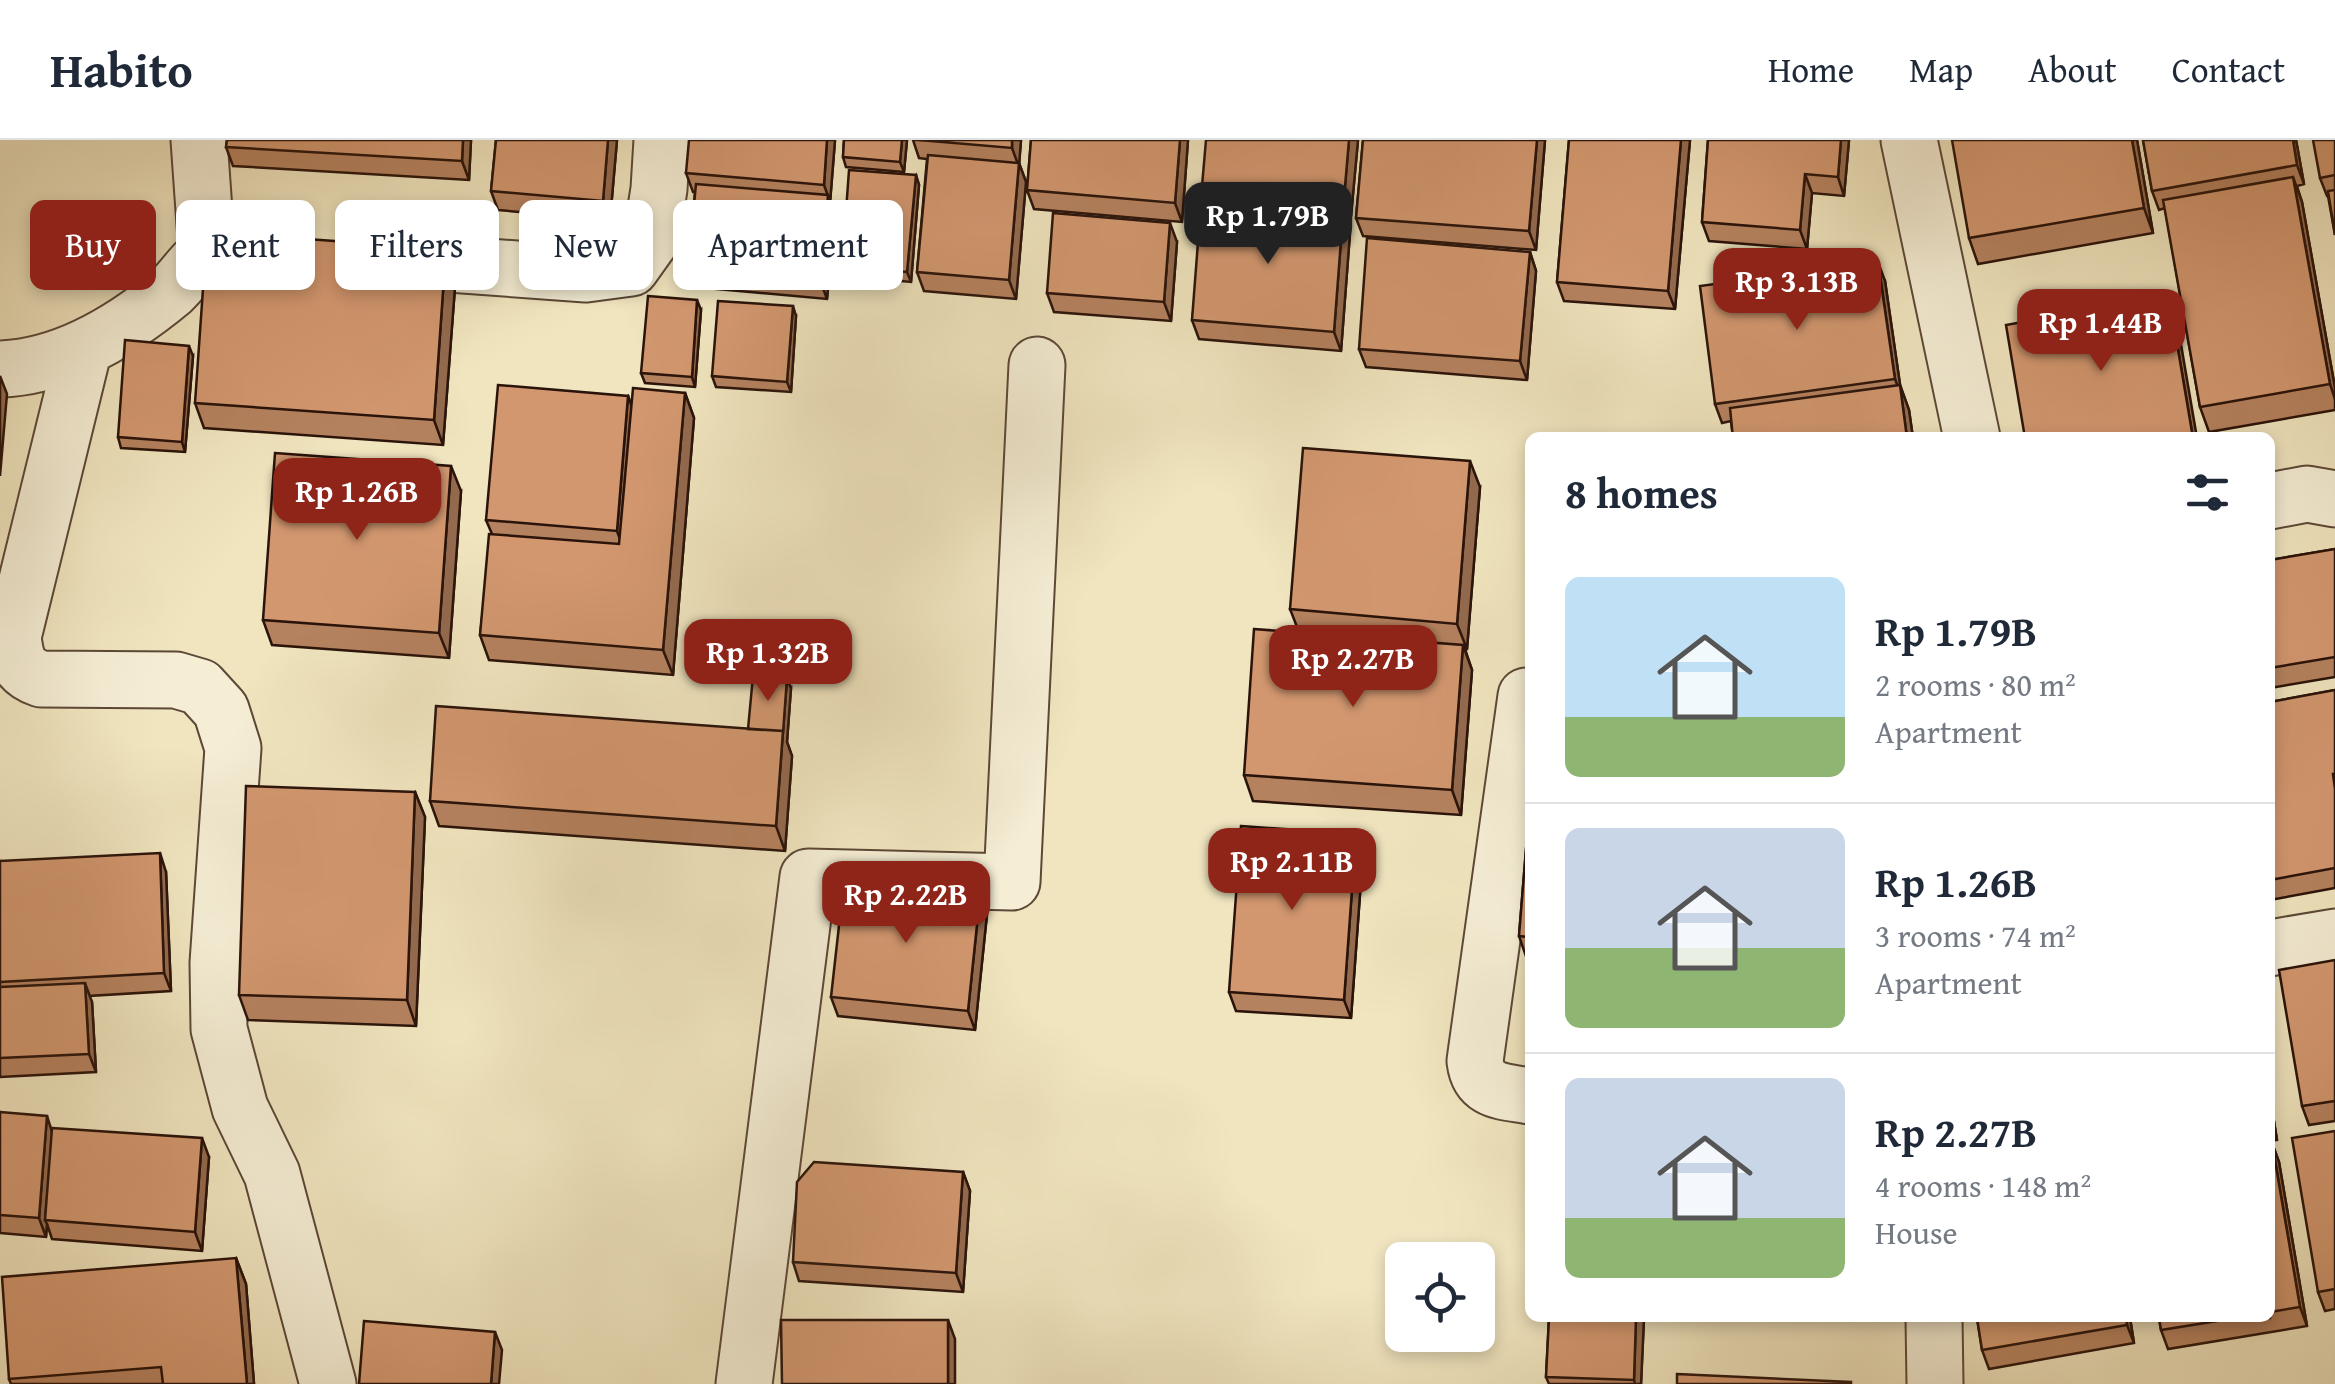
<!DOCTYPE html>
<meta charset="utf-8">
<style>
body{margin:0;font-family:"Gentium Book Plus",serif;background:#f6f6f7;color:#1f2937;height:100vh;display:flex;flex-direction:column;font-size:38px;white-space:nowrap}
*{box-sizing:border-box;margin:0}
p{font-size:32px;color:#747a83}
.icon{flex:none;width:55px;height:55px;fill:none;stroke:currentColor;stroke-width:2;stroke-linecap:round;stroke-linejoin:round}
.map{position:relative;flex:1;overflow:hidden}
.drawer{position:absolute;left:1525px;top:292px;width:750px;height:890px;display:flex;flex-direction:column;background:#fff;border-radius:15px;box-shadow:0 5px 15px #0003}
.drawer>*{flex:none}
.guide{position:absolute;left:30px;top:60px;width:950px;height:90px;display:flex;gap:20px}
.fabs{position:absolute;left:1385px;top:1102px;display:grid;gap:20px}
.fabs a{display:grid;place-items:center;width:110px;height:110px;border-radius:15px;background:#fff;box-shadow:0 5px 15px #0003;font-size:50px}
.price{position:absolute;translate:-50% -85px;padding:0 22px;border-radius:20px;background:#8f2418;color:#fff;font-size:32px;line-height:65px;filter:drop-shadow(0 2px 5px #0008)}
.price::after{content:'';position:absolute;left:50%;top:60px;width:30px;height:22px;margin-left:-15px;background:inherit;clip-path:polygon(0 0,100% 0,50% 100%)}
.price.selected{background:#222;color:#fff}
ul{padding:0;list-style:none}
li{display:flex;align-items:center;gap:30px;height:250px;padding:0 40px}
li+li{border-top:2px solid #e0e1e3}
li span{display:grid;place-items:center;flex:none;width:280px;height:200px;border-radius:15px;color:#555}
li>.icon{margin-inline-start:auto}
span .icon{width:120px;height:120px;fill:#fffc;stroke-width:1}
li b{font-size:42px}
h2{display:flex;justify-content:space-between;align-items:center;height:120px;padding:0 40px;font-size:42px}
.tag{padding:0 35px;border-radius:15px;background:#fff;box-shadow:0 5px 15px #0003;font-size:35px;line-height:90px}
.tag.selected{background:#8f2418;color:#fff}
header{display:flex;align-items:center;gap:60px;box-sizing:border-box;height:140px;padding:0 50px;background:#fff;border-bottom:2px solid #e0e1e3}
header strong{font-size:48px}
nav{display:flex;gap:55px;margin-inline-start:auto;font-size:35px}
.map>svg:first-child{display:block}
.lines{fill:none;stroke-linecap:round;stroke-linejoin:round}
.minor-casing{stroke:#5c4837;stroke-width:59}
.minor{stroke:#f5eed5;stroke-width:55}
.wall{fill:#b5825f;stroke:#2a130a;stroke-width:2.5}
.shaded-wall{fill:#936a4e;stroke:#2a130a;stroke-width:2.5}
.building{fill:#d2976f;stroke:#2a130a;stroke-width:2.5}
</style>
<header>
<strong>Habito</strong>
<nav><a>Home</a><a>Map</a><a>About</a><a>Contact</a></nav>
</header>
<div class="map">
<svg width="2335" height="1244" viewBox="0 0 2335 1244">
<rect width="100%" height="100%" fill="#f0e5bf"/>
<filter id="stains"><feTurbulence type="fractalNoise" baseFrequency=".002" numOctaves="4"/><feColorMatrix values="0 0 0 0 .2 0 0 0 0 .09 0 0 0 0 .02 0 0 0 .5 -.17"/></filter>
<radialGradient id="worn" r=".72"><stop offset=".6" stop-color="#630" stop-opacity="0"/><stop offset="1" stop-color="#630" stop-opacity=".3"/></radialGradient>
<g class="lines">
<defs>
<path id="minor" d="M 199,0 L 207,113
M 1909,0 L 1972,298
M 380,119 L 586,134 L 631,128 L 651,100 L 659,49 L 662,0
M 84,208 L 13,497 C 16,520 18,531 41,539 L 176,540 L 200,547 L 221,570 L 233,608 L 218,823 L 219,889 L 240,968 L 272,1034 L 328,1244
M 0,229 C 64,227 124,190 172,150 C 184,139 196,118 210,113 C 232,105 257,110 279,111
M 2270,361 L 2307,354 L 2335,359
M 1526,556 L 1475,921 C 1479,953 1503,951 1530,956
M 2270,808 L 2335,797
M 1934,1178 L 1935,1244
M 744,1244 L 808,737 L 1012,742 L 1037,225"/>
</defs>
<use href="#minor" class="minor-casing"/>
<use href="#minor" class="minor"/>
</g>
<path class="wall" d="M 227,0 L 471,0 L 469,40 L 233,26 L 226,7 Z
M 496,0 L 617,0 L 610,80 L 498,70 L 491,51 Z
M 835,0 L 830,63 L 835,74 L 827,159 L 695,147 L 688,128 L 695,52 L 693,52 L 686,33 Z
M 844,0 L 907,0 L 904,32 L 846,27 L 843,17 Z
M 913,0 L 1021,0 L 1019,23 L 1026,42 L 1016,159 L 924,151 L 917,132 L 927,19 L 919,18 Z
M 1031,0 L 1188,0 L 1182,82 L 1034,69 L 1027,50 Z
M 1358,0 L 1351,76 L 1344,76 L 1350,93 L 1341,211 L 1199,199 L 1192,180 L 1208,63 L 1202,46 Z
M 1363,0 L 1545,0 L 1536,110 L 1363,96 L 1356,78 Z
M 1569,0 L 1690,0 L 1675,169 L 1564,161 L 1557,142 Z
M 1708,0 L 1849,0 L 1844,56 L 1812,53 L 1807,109 L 1709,101 L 1702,82 Z
M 2137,0 L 2153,93 L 1978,124 L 1969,98 Z
M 2143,0 L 2296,0 L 2304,44 L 2297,46 L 2302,62 L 2335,248 L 2335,270 L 2209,292 L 2200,267 L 2165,68 L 2159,70 L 2152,51 Z
M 2335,0 L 2335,95 L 2328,56 L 2327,56 L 2320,38 Z
M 916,35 L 919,45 L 911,142 L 846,136 L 842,126 Z
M 1177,102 L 1171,181 L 1054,172 L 1047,153 Z
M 1530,112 L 1536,131 L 1527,240 L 1366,227 L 1359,209 Z
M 456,134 L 443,305 L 204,288 L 195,263 Z
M 1885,141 L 1900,245 L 1909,270 L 1913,298 L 1733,298 L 1731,281 L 1722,283 L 1715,264 Z
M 701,170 L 695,247 L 645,243 L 641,233 Z
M 796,176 L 791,252 L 716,247 L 712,236 Z
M 193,216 L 185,312 L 121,308 L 118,297 Z
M 685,253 L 694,278 L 673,535 L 489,520 L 480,495 L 492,394 L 486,380 L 628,256 L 632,267 Z
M 1480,347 L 1467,509 L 1465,509 L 1472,530 L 1461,675 L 1253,661 L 1244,635 L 1299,492 L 1290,469 Z
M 461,351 L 449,518 L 272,505 L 263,480 Z
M 2335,409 L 2335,537 L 2270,548 L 2270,420 Z
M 790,485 L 794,495 L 793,525 L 759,522 L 755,512 Z
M 791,548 L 787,602 L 792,616 L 785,711 L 439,686 L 430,661 L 748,589 Z
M 2335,550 L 2335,748 L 2270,760 L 2270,562 Z
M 415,652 L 425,677 L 416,886 L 248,880 L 239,855 Z
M 1530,660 L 1530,822 L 1528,822 L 1519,796 Z
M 1356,694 L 1363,713 L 1351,878 L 1236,871 L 1229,852 Z
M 0,721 L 166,732 L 171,851 L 89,856 L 92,862 L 96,932 L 0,937 Z
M 987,774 L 975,890 L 838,876 L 831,857 Z
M 2335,820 L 2335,981 L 2309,985 L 2302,966 Z
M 2270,957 L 2277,1000 L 2270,1001 Z
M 0,972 L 52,990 L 209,1017 L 202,1111 L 52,1099 L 47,1084 L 46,1097 L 0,1093 Z
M 2335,991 L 2335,1169 L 2325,1171 L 2318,1152 Z
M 2272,1003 L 2279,1022 L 2307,1186 L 2168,1209 L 2161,1190 L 2159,1178 L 2270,1178 L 2270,1004 Z
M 963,1032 L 970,1051 L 963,1152 L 799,1141 L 793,1122 Z
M 236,1118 L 246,1144 L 254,1244 L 11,1244 L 9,1239 Z
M 1549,1178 L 1644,1178 L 1641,1244 L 1549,1244 L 1546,1237 Z
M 1977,1178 L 2130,1178 L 2134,1203 L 1989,1229 L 1982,1210 Z"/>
<path class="shaded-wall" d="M 463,0 L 471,0 L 469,40 L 462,21 Z
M 608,0 L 617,0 L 610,80 L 603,61 Z
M 827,0 L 835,0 L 830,63 L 835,74 L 827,159 L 820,140 L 828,56 L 824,45 Z
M 902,0 L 907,0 L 904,32 L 900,22 Z
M 1012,0 L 1021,0 L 1019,27 L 1012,8 Z
M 1180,0 L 1188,0 L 1182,82 L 1175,63 Z
M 1349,0 L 1358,0 L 1351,76 L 1344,58 Z
M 1537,0 L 1545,0 L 1536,110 L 1529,91 Z
M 1681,0 L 1690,0 L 1675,169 L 1668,151 Z
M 1841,0 L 1849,0 L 1844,56 L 1838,37 Z
M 2132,0 L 2137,0 L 2153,93 L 2144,68 Z
M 2293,0 L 2296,0 L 2304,44 L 2297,25 Z
M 1019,23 L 1026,42 L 1016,159 L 1009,140 Z
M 1805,34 L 1812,53 L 1807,109 L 1800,90 Z
M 916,35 L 919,45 L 911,142 L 907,132 Z
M 2293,37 L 2302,62 L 2335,248 L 2335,259 L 2330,244 Z
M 1343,74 L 1350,93 L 1341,211 L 1334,192 Z
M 1170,83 L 1177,102 L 1171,181 L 1164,162 Z
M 446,109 L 456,134 L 443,305 L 434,280 Z
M 1530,112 L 1536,131 L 1527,240 L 1520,221 Z
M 1878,122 L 1885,141 L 1902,258 L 1895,239 Z
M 2169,156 L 2176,175 L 2197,298 L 2193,298 Z
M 697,160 L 701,170 L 695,247 L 692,237 Z
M 793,166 L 796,176 L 791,252 L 787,242 Z
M 189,206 L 193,216 L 185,312 L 182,302 Z
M 0,236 L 7,254 L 0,336 Z
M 1900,245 L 1909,270 L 1913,298 L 1907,298 Z
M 685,253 L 694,278 L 673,535 L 663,510 Z
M 628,256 L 635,275 L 624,410 L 617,391 Z
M 1470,321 L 1480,347 L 1467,509 L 1457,484 Z
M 451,326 L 461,351 L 449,518 L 439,493 Z
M 790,485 L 794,495 L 793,525 L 789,515 Z
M 1463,505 L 1472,530 L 1461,675 L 1452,650 Z
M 787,538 L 791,548 L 787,602 L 792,616 L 785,711 L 776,686 Z
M 415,652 L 425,677 L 416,886 L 407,860 Z
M 1356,694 L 1363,713 L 1351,878 L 1344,860 Z
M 160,713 L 166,732 L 171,851 L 164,833 Z
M 980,756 L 987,774 L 975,890 L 968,871 Z
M 85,843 L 92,862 L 96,932 L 89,914 Z
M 2270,957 L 2277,1000 L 2270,980 Z
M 47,976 L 53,995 L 45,1080 L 47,1084 L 46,1097 L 39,1078 Z
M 202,998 L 209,1017 L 202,1111 L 195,1092 Z
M 2272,1003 L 2279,1022 L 2307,1186 L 2300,1167 Z
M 963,1032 L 970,1051 L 963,1152 L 956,1133 Z
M 236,1118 L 246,1144 L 254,1244 L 247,1244 Z
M 1636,1178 L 1644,1178 L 1641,1244 L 1635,1244 L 1634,1240 Z
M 2126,1178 L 2130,1178 L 2134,1203 L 2127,1185 Z
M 948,1180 L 955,1199 L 955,1244 L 948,1244 Z
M 495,1192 L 502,1210 L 499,1244 L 491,1244 Z"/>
<path class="building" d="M 227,0 L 463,0 L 462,21 L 226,7 Z
M 496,0 L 608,0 L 603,61 L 491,51 Z
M 689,0 L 827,0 L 824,45 L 686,33 Z
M 844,0 L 902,0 L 900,22 L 843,17 Z
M 919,0 L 1012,0 L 1012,8 Z
M 1031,0 L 1180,0 L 1175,63 L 1027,50 Z
M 1206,0 L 1349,0 L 1344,58 L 1202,46 Z
M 1363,0 L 1537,0 L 1529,91 L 1356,78 Z
M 1569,0 L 1681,0 L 1668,151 L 1557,142 Z
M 1708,0 L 1841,0 L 1838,37 L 1805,34 L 1800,90 L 1702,82 Z
M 1952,0 L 2132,0 L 2144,68 L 1969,98 Z
M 2143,0 L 2293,0 L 2297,25 L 2152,51 Z
M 2313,0 L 2335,0 L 2335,35 L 2320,38 Z
M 928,15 L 1019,23 L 1009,140 L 917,132 Z
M 849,30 L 916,35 L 907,132 L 842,126 Z
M 2293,37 L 2330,244 L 2200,267 L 2163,60 Z
M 696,44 L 828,55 L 820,140 L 688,128 Z
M 2335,50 L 2335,95 L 2328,51 Z
M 1201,63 L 1343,74 L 1334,192 L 1192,180 Z
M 1053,73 L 1170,83 L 1164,162 L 1047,153 Z
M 207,92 L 446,109 L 434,280 L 195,263 Z
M 1367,98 L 1530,112 L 1520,221 L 1359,209 Z
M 1878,122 L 1895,239 L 1715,264 L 1700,146 Z
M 648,156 L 697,160 L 692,237 L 641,233 Z
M 2169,156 L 2193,298 L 2025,298 L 2006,185 Z
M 718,161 L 793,166 L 787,242 L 712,236 Z
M 125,200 L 189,206 L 182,302 L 118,297 Z
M 498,245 L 628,256 L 617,391 L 486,380 Z
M 1900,245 L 1907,298 L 1733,298 L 1730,268 Z
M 633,248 L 685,253 L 663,510 L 480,495 L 489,394 L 619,404 Z
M 1303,308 L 1470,321 L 1457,484 L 1290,469 Z
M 275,313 L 451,326 L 439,493 L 263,480 Z
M 2335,409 L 2335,517 L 2270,528 L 2270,420 Z
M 758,482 L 790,485 L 789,515 L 755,512 Z
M 1254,489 L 1463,505 L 1452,650 L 1244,635 Z
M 753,536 L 787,538 L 783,593 L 783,591 L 748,589 Z
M 2335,550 L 2335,634 L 2333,634 L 2335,649 L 2335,728 L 2270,740 L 2270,562 Z
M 436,566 L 783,591 L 776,686 L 430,661 Z
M 246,646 L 415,652 L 407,860 L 239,855 Z
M 1530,660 L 1530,797 L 1519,796 Z
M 1241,686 L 1356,694 L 1344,860 L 1229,852 Z
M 160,713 L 164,833 L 0,842 L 0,721 Z
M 844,741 L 980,756 L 968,871 L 831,857 Z
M 2335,820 L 2335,961 L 2302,966 L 2279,830 Z
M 85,843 L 89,914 L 0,918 L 0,847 Z
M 0,972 L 47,976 L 39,1078 L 0,1075 Z
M 52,988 L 202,998 L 195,1092 L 45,1080 Z
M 2335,991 L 2335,1149 L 2318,1152 L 2292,998 Z
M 2272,1003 L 2300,1167 L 2270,1172 L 2270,1004 Z
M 814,1022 L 963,1032 L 956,1133 L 793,1122 L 797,1042 Z
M 236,1118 L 247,1244 L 163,1244 L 161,1227 L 9,1239 L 2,1137 Z
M 1549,1178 L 1636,1178 L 1634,1240 L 1546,1237 Z
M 1977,1178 L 2126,1178 L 2127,1185 L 1982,1210 Z
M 2159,1178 L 2236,1178 L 2161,1190 Z
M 781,1180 L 948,1180 L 948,1244 L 782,1244 Z
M 364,1181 L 495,1192 L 491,1244 L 359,1244 Z
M 1677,1234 L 1851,1242 L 1851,1244 L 1677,1244 Z"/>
<rect width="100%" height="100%" filter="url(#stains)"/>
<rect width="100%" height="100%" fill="url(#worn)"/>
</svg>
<div class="fabs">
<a><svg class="icon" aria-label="locate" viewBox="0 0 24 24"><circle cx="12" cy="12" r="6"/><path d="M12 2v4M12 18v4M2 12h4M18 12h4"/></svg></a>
</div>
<b class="price selected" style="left:1268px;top:127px">Rp 1.79B</b>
<b class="price" style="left:1797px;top:193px">Rp 3.13B</b>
<b class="price" style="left:2101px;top:234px">Rp 1.44B</b>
<b class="price" style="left:357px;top:403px">Rp 1.26B</b>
<b class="price" style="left:768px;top:564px">Rp 1.32B</b>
<b class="price" style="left:1353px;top:570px">Rp 2.27B</b>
<b class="price" style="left:1292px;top:773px">Rp 2.11B</b>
<b class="price" style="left:906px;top:806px">Rp 2.22B</b>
<div class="guide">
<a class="tag selected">Buy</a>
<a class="tag">Rent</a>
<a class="tag">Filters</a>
<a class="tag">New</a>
<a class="tag">Apartment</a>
</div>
<section class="drawer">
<h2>8 homes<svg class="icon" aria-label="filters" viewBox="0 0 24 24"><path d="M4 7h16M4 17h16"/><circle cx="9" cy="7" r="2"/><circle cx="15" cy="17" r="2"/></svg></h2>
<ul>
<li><span style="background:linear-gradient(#bfe0f5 70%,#8fb573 0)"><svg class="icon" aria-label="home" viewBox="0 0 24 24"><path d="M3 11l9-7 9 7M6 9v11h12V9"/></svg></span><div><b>Rp 1.79B</b><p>2 rooms · 80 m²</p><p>Apartment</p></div></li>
<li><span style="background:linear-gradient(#c9d6e8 60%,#8fb573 0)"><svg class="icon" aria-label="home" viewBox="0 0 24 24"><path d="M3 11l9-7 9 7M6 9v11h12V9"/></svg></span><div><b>Rp 1.26B</b><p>3 rooms · 74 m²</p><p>Apartment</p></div></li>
<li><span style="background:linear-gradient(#c9d6e8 70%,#8fb573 0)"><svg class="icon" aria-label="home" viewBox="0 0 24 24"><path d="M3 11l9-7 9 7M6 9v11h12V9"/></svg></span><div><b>Rp 2.27B</b><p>4 rooms · 148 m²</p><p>House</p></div></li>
</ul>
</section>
</div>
